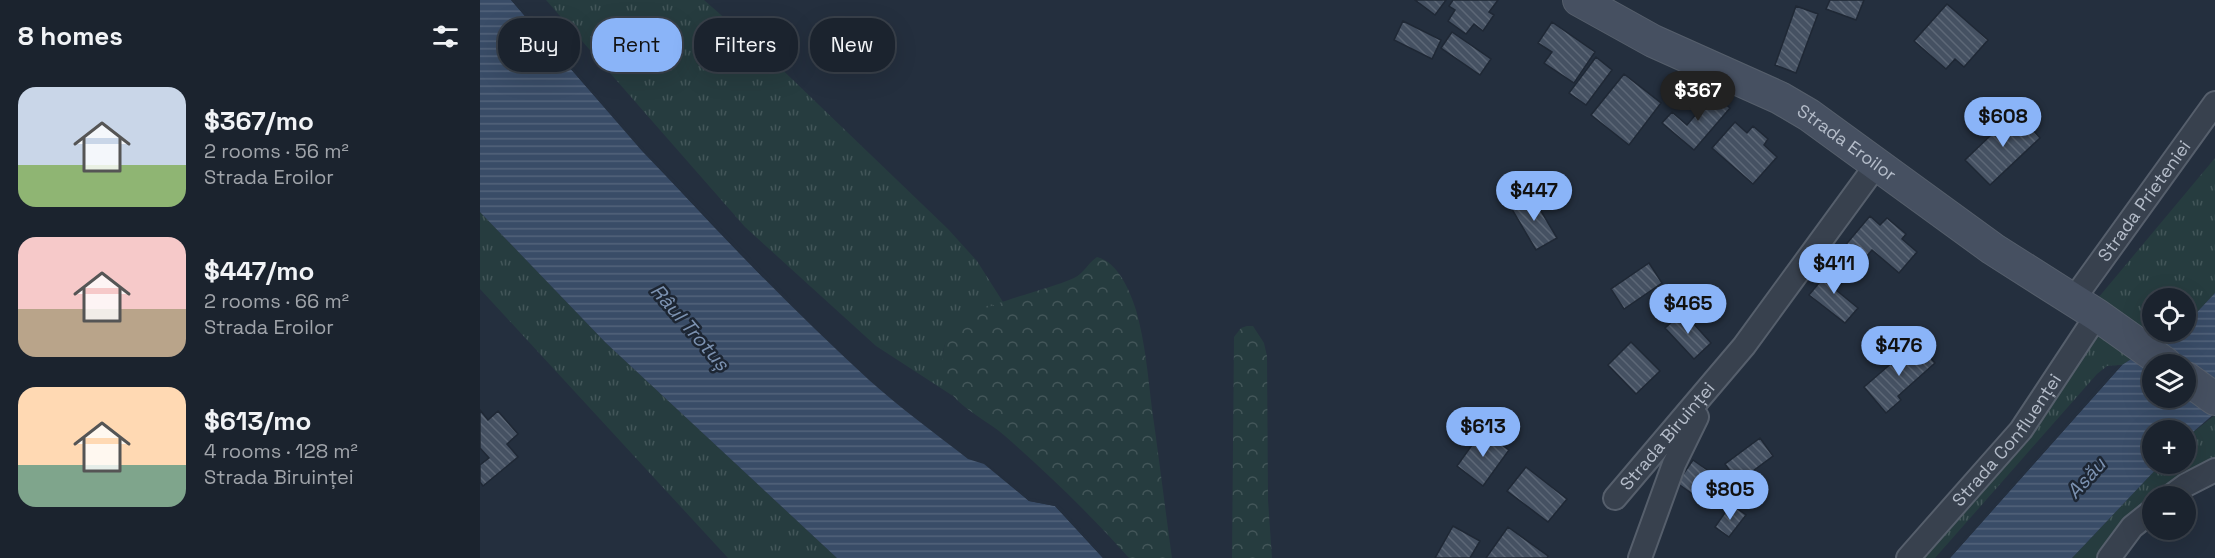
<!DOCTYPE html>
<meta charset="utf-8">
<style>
body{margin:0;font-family:"Space Grotesk",sans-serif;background:#282f3a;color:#f1f3f6;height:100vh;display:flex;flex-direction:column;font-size:22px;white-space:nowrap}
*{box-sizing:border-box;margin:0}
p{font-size:20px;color:#a0a4aa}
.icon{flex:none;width:33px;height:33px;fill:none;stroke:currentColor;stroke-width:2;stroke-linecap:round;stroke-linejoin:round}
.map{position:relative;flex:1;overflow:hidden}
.details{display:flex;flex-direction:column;background:#1b232e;width:480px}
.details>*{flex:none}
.banner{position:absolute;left:18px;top:18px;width:570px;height:54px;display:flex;gap:12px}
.buttons{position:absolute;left:1662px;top:288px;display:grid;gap:12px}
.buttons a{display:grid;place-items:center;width:54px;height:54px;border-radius:50%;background:#1b232e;box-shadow:0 6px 24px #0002,0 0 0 2px #39404a;font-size:30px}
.price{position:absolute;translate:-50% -51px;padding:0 14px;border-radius:21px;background:#8ab4f8;color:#111;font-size:20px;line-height:39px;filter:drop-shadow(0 2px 3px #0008)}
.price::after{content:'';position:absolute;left:50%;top:36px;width:18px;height:14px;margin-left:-9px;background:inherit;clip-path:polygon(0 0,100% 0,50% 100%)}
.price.selected{background:#222;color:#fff}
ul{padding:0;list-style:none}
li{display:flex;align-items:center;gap:18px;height:150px;padding:0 18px}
li span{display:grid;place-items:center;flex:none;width:168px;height:120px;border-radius:18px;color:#555}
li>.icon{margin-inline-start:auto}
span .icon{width:72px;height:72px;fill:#fffc;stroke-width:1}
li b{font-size:26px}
h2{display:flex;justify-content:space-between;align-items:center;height:72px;padding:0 18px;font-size:26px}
.chip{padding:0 21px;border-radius:24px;background:#1b232e;box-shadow:0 6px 24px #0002,0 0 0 2px #39404a;font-size:21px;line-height:54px}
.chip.selected{background:#8ab4f8;color:#111}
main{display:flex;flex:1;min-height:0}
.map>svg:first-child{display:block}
.grass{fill:url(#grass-tufts)}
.forest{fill:url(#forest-crowns)}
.water{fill:url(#water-rules);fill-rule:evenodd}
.pier{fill:#242f3e}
.building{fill:url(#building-back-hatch);stroke:#1f2835;stroke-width:1.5}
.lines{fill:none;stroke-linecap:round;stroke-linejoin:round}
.street-casing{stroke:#565f6c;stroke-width:26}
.secondary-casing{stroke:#565f6c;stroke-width:34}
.street{stroke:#38414e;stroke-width:22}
.secondary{stroke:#465061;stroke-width:32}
.labels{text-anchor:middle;stroke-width:5;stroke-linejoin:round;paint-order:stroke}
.street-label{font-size:18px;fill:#b4bcc9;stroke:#1d2633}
.water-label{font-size:20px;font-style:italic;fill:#7c92b1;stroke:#1d2633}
</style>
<main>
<section class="details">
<h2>8 homes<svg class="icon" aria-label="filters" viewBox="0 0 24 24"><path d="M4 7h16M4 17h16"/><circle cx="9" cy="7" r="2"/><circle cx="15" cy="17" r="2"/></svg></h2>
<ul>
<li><span style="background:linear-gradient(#c9d6e8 65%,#8fb573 0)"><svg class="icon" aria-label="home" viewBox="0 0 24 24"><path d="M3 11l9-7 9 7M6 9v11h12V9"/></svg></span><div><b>$367/mo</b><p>2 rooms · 56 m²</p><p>Strada Eroilor</p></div></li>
<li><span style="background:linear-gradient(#f6c9c9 60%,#b9a48a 0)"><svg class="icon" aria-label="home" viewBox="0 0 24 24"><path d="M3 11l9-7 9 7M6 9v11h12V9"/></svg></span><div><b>$447/mo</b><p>2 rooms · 66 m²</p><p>Strada Eroilor</p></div></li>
<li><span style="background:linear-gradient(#ffd9b3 65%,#7fa58c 0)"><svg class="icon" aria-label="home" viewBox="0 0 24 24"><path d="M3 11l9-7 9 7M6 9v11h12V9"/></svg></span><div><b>$613/mo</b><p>4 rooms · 128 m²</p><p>Strada Biruinței</p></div></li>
</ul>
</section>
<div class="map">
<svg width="1735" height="558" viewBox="0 0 1735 558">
<defs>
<pattern id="grass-tufts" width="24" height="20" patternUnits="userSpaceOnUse" patternTransform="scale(1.5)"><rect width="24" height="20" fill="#263c3f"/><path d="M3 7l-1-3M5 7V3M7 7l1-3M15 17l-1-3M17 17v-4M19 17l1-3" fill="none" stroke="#435659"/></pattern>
<pattern id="forest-crowns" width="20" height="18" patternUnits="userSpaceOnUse" patternTransform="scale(1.5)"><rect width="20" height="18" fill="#263c3f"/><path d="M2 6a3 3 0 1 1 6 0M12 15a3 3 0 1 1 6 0" fill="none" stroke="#435659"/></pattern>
<pattern id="water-rules" width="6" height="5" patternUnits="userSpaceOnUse" patternTransform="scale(1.5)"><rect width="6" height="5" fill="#394c67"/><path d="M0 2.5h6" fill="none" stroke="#53647b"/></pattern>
<pattern id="building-back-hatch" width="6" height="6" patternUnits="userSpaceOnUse" patternTransform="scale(1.5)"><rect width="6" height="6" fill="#455162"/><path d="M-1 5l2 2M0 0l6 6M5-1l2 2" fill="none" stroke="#5d6877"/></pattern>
</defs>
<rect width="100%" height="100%" fill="#242f3e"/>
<path class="grass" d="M 66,0 L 224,0 L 287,55 L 468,229 L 497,261 L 523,302 C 474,325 447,336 473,396 L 396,346 L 265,227 Z
M 1735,158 L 1735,293 L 1706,324 L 1706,298 L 1672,298 L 1672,332 L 1693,332 L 1642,365 L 1627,366 L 1617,374 L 1455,558 L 1417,558 L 1528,428 L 1603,316 Z
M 0,212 L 126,343 L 357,558 L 248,558 L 0,289 Z
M 1735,415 L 1735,477 L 1706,501 L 1706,496 L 1672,496 L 1672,527 L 1661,536 L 1644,558 L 1592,558 L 1681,464 L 1706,464 L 1706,438 Z"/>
<path class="forest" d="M 617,257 C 638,262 650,291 656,310 C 665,341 668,376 672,409 C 679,458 685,508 692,558 L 649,558 C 610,514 569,475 525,436 C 512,424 481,408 472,394 C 461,375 458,347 473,329 C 496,303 561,293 594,278 C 604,273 608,263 617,257 Z
M 767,326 L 773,326 L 784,343 L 787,356 L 788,500 L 792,558 L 752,558 L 754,337 L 761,328 Z"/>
<path class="water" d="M 0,0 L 31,0 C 145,132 260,262 389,380 C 420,408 455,433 488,459 L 504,464 L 549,501 L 575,506 L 623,558 L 357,558 L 126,343 L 0,212 Z
M 1735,293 L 1735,413 L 1706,438 L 1706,430 L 1672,430 L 1672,464 L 1681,464 L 1592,558 L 1470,558 L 1642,365 L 1693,332 L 1706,332 L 1706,324 ZM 1672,364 L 1706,364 L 1706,398 L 1672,398 Z"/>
<path class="pier" d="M 31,0 L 35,0 L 164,149 L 311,300 L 279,273 L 162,151 Z
M 1638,365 L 1642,365 L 1470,558 L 1467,558 Z
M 503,461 L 550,498 L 577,503 L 626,558 L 623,558 L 575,506 L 549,501 Z"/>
<path class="building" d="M 935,0 L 966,0 L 955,15 Z
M 973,0 L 1018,0 L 1009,12 L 1014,15 L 1003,31 L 994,24 L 986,34 L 968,21 L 975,10 L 969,6 Z
M 1350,0 L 1384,0 L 1376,20 L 1346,9 Z
M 1467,4 L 1508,40 L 1484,67 L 1475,59 L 1466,69 L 1434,41 Z
M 1316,6 L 1338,14 L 1316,73 L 1295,65 Z
M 923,21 L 961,40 L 952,59 L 914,40 Z
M 1072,22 L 1115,52 L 1094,83 L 1064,63 L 1072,52 L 1058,43 Z
M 972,32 L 1011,59 L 1000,75 L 961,48 Z
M 1116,57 L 1132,70 L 1106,105 L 1089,93 Z
M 1144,74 L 1181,103 L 1149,145 L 1111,115 Z
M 1233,94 L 1250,108 L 1214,150 L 1182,123 L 1192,112 L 1207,125 Z
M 1536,111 L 1560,138 L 1510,185 L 1485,160 Z
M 1255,122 L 1267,133 L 1273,126 L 1288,139 L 1284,145 L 1297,157 L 1273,184 L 1232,148 Z
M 1051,194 L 1077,238 L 1056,250 L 1030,206 Z
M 1390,216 L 1400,225 L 1407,218 L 1426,234 L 1422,239 L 1437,252 L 1419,273 L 1392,250 L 1370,276 L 1352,261 Z
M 1169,263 L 1182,283 L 1144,309 L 1131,289 Z
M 1353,266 L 1367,277 L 1356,290 L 1378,308 L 1365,323 L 1329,295 Z
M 1203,312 L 1231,343 L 1214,359 L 1185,328 Z
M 1151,342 L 1180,371 L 1156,394 L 1128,365 Z
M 1436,342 L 1455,363 L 1418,396 L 1421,400 L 1406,413 L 1384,387 Z
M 0,410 L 8,420 L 18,411 L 38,434 L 27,444 L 38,457 L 3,486 L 0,482 L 0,465 L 9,458 L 0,448 Z
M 1002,431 L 1029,450 L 1003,486 L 977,466 Z
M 1280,438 L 1293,456 L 1258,482 L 1245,464 Z
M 1213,460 L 1230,472 L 1214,495 L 1197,483 Z
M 1046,467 L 1087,499 L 1068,522 L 1027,491 Z
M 1251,504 L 1266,515 L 1249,537 L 1235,527 Z
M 973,526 L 1000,541 L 990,558 L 955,558 Z
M 1028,527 L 1068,556 L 1067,558 L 1006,558 Z"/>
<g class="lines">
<defs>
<g id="street">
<path id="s1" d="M 1593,300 L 1735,103"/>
<path d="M 1691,496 L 1706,485 L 1735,470"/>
<path id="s2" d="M 1135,498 L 1264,346 L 1397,164"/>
<path d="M 1160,558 L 1194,464 L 1217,417"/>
<path id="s3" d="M 1428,558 L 1541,430 L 1617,315"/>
<path d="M 1629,558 L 1652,527 L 1672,511"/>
</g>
<g id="secondary">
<path id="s4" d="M 1099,0 L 1173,41 L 1300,98 L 1329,115 L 1513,249 L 1617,315 L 1686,364"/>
<path d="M 1706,378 L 1735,399"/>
</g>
</defs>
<use href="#street" class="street-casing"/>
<use href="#secondary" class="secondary-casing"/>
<use href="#street" class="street"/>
<use href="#secondary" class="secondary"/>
</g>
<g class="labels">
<g class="street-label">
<text dy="6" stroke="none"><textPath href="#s4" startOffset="304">Strada Eroilor</textPath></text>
<text dy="6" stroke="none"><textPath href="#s1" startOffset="122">Strada Prieteniei</textPath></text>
<text dy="6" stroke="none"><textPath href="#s2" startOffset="81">Strada Biruinței</textPath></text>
<text dy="6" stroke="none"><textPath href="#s3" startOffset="154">Strada Confluenței</textPath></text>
</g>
<g class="water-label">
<text transform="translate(210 327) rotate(49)" y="7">Râul Trotuș</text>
<text transform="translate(1606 478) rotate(-48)" y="7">Asău</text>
</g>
</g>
</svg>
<div class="buttons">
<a><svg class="icon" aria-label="locate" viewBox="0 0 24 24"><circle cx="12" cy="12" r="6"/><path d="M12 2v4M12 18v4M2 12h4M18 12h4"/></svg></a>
<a><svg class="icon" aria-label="layers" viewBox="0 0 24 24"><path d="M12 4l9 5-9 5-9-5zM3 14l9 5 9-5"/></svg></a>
<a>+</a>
<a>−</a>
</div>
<b class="price selected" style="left:1218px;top:122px">$367</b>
<b class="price" style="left:1523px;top:148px">$608</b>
<b class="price" style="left:1054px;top:222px">$447</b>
<b class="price" style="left:1354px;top:295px">$411</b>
<b class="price" style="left:1208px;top:335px">$465</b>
<b class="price" style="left:1419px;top:377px">$476</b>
<b class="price" style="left:1003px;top:458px">$613</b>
<b class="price" style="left:1250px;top:521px">$805</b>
<div class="banner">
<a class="chip">Buy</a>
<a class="chip selected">Rent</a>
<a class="chip">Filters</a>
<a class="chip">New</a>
</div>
</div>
</main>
